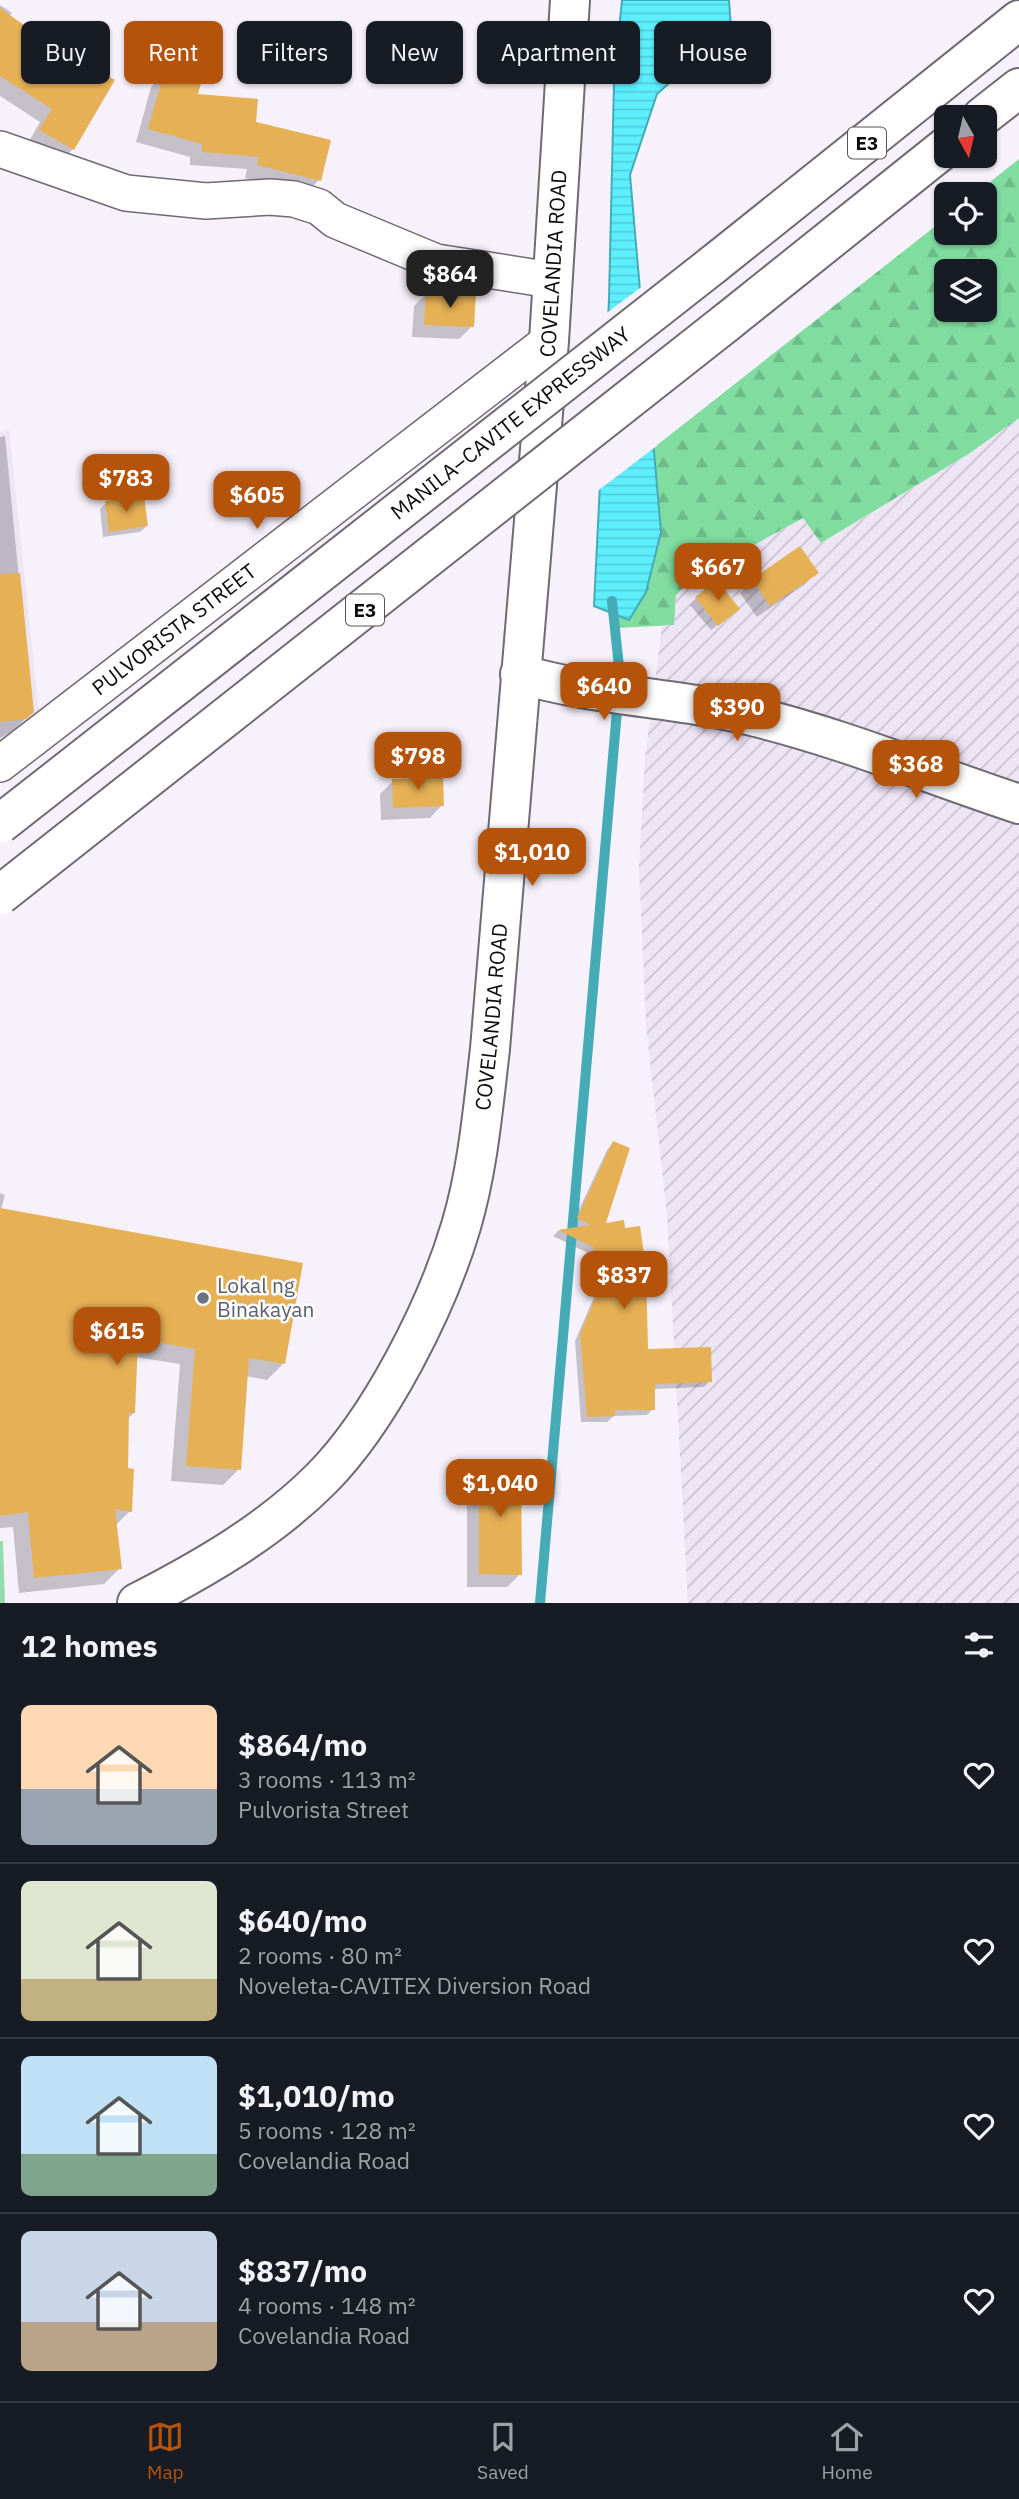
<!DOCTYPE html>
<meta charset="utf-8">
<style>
body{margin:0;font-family:"IBM Plex Sans",sans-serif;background:#242831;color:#f1f3f6;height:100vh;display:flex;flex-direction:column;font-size:26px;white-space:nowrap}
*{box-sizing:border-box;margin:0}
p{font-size:23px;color:#9ea1a6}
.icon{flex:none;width:38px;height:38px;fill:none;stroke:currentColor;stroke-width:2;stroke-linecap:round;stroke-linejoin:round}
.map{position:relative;height:1603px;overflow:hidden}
.drawer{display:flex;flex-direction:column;background:#171b24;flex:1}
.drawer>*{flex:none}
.top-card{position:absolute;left:21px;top:21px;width:978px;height:63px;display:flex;gap:14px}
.needle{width:46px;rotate:172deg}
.tools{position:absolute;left:934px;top:105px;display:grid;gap:14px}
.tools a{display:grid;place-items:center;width:63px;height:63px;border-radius:10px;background:#171b24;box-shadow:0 2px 5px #0004;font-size:35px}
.price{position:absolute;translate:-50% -60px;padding:0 16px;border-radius:14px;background:#b45309;color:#fff;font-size:23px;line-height:46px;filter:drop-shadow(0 2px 4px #0008)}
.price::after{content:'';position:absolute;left:50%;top:42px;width:21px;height:16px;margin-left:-10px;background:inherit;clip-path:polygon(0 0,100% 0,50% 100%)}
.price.on{background:#222;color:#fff}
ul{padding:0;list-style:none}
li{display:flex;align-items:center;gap:21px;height:175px;padding:0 21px}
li+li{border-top:2px solid #363941}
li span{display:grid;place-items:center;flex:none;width:196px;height:140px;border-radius:10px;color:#555}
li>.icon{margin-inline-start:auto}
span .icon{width:84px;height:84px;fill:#fffc;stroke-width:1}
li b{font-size:30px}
h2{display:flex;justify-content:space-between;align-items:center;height:84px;padding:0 21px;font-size:30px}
.pill{padding:0 24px;border-radius:10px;background:#171b24;box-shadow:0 2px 5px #0004;font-size:24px;line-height:63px}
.pill.on{background:#b45309;color:#fff}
.tabs{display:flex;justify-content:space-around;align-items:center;height:98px;border-top:2px solid #363941;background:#171b24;font-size:19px;color:#9ea1a6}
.tabs a{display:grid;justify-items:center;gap:4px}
.tabs .on{color:#b45309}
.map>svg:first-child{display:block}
.built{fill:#ede4f4}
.industrial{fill:url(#industrial-furrows)}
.grass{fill:#96dbab}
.forest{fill:url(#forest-firs);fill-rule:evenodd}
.water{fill:url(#water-rules);stroke:#45abb6;stroke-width:2}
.pier{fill:#f7f1fb}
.shadow{fill:#0003}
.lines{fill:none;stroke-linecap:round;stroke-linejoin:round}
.stream{stroke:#45abb6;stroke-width:10}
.building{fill:#e6b055}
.minor-casing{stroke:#6f6a73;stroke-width:38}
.major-casing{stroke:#6f6a73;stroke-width:42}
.highway-casing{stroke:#6f6a73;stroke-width:42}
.minor{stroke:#fff;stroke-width:35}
.major{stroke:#fff;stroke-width:38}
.highway{stroke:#fff;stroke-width:38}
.highway-bridge-casing{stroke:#6f6a73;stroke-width:42;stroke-linecap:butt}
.highway-bridge{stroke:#fff;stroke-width:38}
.worship-dot{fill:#6b7280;stroke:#fff;stroke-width:2.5}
.labels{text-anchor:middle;stroke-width:5;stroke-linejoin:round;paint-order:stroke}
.shield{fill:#fff;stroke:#565456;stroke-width:2}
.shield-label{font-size:19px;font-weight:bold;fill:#0d0b0e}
.street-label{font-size:21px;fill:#0d0b0e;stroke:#fff}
.worship-label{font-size:21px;fill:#5b616d;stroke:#fff;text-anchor:start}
</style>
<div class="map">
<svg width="1019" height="1603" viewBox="0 0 1019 1603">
<defs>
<pattern id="industrial-furrows" width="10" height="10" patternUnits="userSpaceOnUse" patternTransform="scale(1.75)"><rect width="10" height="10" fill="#ede4f4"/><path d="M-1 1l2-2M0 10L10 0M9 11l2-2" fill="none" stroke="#cac2d0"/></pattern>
<pattern id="forest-firs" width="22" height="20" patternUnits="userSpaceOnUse" patternTransform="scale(1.75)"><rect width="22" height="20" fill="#80dc9f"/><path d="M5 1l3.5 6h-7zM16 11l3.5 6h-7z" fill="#6dbb88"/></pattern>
<pattern id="water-rules" width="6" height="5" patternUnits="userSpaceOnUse" patternTransform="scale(1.75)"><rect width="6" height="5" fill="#5deffe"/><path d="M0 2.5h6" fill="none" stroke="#50ccd8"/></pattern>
</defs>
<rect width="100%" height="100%" fill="#f7f1fb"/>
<path class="built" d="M 9,431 L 40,722 L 0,753 L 0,432 Z"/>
<path class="industrial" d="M 1019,418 L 1019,1603 L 688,1603 L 667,1216 L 646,1025 L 639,866 L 645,758 L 662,626 L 674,625 L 676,595 L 694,578 L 803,518 L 822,543 L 970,453 Z"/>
<path class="grass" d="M 0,1541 L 3,1541 L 5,1603 L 0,1603 Z"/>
<path class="forest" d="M 1019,159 L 1019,418 L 970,453 L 821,543 L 803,518 L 694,578 L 676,595 L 674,625 L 618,628 L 633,464 L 947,217 L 947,233 L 985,233 L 985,194 L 975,194 ZM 947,271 L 985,271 L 985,310 L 947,310 Z"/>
<path class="water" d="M 622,0 L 729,0 L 731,28 L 657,94 L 630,175 L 661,532 L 646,592 L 629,620 L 594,606 L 609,300 L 614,82 Z"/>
<path class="pier" d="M 644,285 L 658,445 L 595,493 L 604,315 Z"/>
<path class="shadow" d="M 0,5 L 12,13 L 9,17 L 73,149 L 61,162 L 28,143 L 40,122 L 0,96 Z
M 164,75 L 196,95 L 254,123 L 319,180 L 306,193 L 245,178 L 247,169 L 190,165 L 190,157 L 136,142 L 151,87 Z
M 427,293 L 472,326 L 459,339 L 412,337 L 414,306 Z
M 5,436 L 32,712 L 13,731 L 0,738 L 0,437 Z
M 106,503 L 147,526 L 140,532 L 103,537 L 100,509 Z
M 816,573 L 804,585 L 757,617 L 740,593 L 753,581 Z
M 717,582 L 732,614 L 711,630 L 690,605 Z
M 393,781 L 442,805 L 430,818 L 381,820 L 380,794 Z
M 613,1143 L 603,1225 L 647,1351 L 710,1381 L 704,1387 L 653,1389 L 653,1409 L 647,1415 L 614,1416 L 607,1422 L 581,1422 L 575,1341 L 594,1297 L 588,1253 L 553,1236 L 558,1231 L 580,1228 L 572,1224 L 607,1150 Z
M 0,1193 L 5,1195 L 1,1210 L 283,1364 L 267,1380 L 246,1376 L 239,1469 L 223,1485 L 171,1481 L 180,1364 L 135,1357 L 134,1413 L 127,1419 L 126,1469 L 130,1511 L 115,1526 L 120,1568 L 104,1584 L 19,1593 L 13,1527 L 0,1528 Z
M 480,1466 L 520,1574 L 507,1587 L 467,1587 L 467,1479 Z"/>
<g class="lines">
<path class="stream" d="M 540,1603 L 620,676 L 612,601"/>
</g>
<path class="building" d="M 0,8 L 78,64 L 80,60 L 115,80 L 74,150 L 39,130 L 52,109 L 0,76 Z
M 164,73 L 201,83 L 198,94 L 258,99 L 256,122 L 331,140 L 321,181 L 257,165 L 259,157 L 202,152 L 202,144 L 148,129 Z
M 426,292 L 476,294 L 474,327 L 424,325 Z
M 144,496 L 148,526 L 109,532 L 105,501 Z
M 800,546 L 819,573 L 770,606 L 752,579 Z
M 20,573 L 34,712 L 26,719 L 0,722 L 0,574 Z
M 717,580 L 740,609 L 718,626 L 695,597 Z
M 443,777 L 444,806 L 393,808 L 392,779 Z
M 613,1141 L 630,1148 L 606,1223 L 624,1220 L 625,1228 L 640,1226 L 646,1268 L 648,1349 L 711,1347 L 712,1382 L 655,1384 L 655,1410 L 615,1410 L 615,1416 L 587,1417 L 580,1334 L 599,1289 L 593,1247 L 558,1230 L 591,1225 L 577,1218 Z
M 0,1208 L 303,1263 L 285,1364 L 249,1358 L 241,1470 L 186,1466 L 195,1349 L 138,1339 L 135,1413 L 129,1413 L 128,1468 L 134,1469 L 132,1512 L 115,1509 L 122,1569 L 34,1578 L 28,1512 L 0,1516 Z
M 479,1464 L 521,1464 L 522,1575 L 479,1574 Z"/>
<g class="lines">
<defs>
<g id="minor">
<path d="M 0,149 L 126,193 L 206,201 L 270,197 L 294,199 L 319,207 L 335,220 L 436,262 L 551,280"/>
<path id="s1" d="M 0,764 L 549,341"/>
</g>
<g id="major">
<path d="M 520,674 C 597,697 678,697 756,717 C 845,739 931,775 1019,804"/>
<path id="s2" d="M 137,1603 C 203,1569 268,1532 321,1479 C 380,1420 437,1307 461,1226 C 478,1169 483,1108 490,1049 L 549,341 L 570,0"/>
</g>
<path id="highway" d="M 982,117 L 1019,88
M 714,264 L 1019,20
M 727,322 L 947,146"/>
</defs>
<use href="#minor" class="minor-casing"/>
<use href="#major" class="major-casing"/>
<use href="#highway" class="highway-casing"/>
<use href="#minor" class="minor"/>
<use href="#major" class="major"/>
<use href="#highway" class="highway"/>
<defs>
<g id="highway-bridge">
<path id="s3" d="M 0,824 L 714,264"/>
<path d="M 0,895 L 727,322"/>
</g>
</defs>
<use href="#highway-bridge" class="highway-bridge-casing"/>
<use href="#highway-bridge" class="highway-bridge"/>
</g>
<circle class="worship-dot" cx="203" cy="1298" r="7"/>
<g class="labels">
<g class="shield">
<rect x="848" y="127.5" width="38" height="31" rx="5"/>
<rect x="346" y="594.5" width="38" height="31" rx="5"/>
</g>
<g class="shield-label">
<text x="867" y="150">E3</text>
<text x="365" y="617">E3</text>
</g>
<g class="street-label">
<text dy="7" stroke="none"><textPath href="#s2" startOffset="1482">COVELANDIA ROAD</textPath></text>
<text dy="7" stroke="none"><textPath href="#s3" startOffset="649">MANILA–CAVITE EXPRESSWAY</textPath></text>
<text dy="7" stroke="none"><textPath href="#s1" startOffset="220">PULVORISTA STREET</textPath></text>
<text dy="7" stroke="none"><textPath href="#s2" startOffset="726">COVELANDIA ROAD</textPath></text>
</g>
<g class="worship-label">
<text x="217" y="1293">Lokal ng<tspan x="217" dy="24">Binakayan</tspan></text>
</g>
</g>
</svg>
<div class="tools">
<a><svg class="needle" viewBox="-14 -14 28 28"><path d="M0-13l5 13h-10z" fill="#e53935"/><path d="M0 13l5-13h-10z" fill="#9ea1a6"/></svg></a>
<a><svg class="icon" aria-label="locate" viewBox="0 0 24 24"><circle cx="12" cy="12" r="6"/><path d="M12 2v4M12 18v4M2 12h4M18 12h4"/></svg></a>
<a><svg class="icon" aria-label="layers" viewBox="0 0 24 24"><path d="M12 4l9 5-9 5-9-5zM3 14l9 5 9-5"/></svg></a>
</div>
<b class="price on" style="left:450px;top:310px">$864</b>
<b class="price" style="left:126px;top:514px">$783</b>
<b class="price" style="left:257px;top:531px">$605</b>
<b class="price" style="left:718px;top:603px">$667</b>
<b class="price" style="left:604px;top:722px">$640</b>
<b class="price" style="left:737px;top:743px">$390</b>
<b class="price" style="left:418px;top:792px">$798</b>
<b class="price" style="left:916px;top:800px">$368</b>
<b class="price" style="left:532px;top:888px">$1,010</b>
<b class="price" style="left:624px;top:1311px">$837</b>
<b class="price" style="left:117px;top:1367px">$615</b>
<b class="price" style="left:500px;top:1519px">$1,040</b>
<div class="top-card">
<a class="pill">Buy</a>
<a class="pill on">Rent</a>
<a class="pill">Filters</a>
<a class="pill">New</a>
<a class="pill">Apartment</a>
<a class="pill">House</a>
</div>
</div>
<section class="drawer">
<h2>12 homes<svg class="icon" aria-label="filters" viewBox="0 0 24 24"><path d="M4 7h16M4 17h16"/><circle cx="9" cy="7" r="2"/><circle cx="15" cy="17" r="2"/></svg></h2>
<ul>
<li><span style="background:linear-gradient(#ffd9b3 60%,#9aa5b1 0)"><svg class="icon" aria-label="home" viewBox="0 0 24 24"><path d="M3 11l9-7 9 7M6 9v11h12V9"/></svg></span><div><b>$864/mo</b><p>3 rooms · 113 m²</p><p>Pulvorista Street</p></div><svg class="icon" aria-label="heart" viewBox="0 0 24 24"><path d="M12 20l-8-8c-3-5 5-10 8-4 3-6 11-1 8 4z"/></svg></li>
<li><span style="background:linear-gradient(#dfe7d0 70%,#c2b280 0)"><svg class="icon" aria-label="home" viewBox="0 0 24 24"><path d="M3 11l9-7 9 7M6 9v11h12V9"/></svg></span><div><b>$640/mo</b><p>2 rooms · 80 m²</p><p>Noveleta-CAVITEX Diversion Road</p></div><svg class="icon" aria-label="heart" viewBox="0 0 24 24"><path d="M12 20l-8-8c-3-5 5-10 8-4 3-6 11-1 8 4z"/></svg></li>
<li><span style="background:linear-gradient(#bfe0f5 70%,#7fa58c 0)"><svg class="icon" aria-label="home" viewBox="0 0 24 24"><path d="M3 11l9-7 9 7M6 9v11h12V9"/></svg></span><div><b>$1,010/mo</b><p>5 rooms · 128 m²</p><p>Covelandia Road</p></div><svg class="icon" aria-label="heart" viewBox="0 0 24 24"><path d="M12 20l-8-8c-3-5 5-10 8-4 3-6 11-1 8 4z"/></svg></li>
<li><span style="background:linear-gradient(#c9d6e8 65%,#b9a48a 0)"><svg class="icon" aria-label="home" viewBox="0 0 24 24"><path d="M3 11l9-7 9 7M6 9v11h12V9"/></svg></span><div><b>$837/mo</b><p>4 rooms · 148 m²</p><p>Covelandia Road</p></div><svg class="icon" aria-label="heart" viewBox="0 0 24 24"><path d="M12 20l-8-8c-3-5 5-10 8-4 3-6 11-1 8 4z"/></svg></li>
</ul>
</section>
<nav class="tabs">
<a class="on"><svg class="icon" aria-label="map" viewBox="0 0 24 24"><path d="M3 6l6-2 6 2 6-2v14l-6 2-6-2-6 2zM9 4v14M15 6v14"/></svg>Map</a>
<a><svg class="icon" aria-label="saved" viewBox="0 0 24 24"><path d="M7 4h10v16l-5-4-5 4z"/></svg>Saved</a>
<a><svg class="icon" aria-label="home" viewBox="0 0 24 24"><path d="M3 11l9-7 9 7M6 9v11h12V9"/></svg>Home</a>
</nav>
